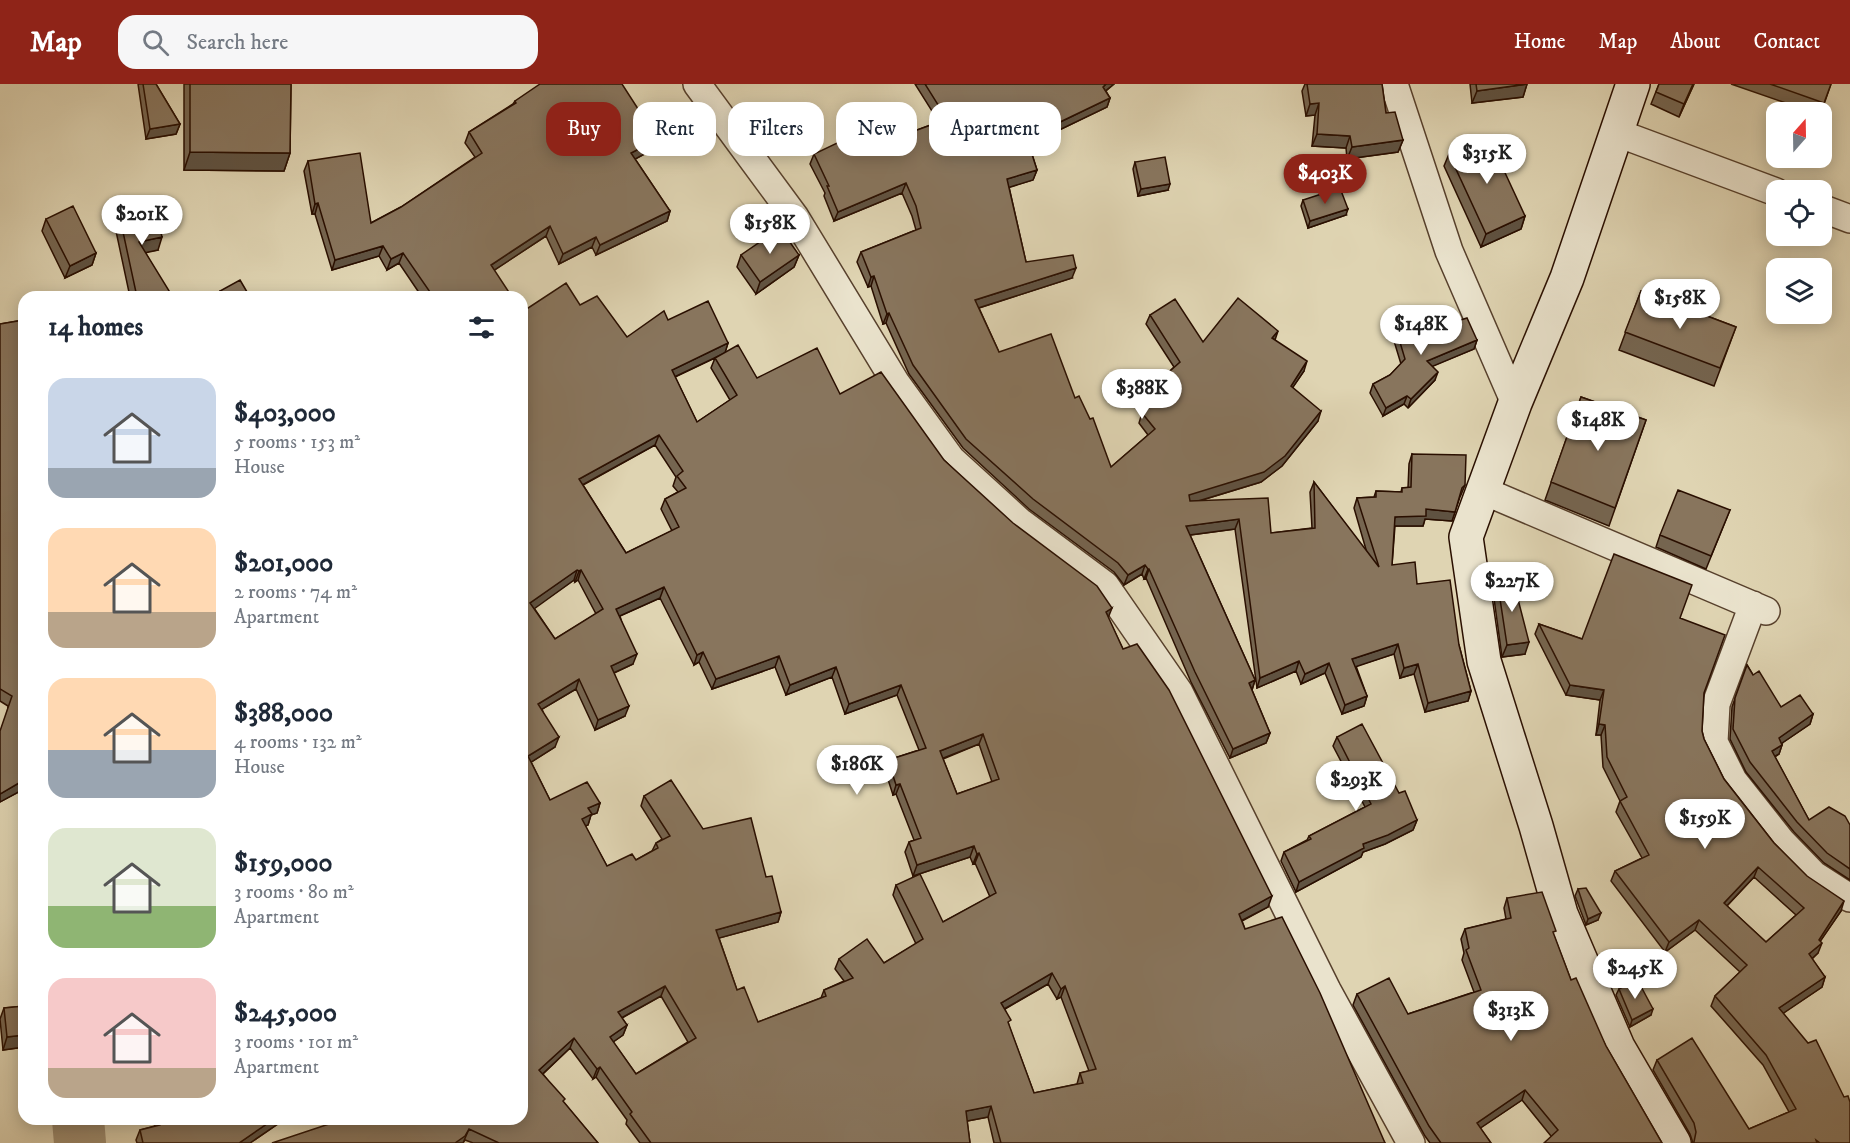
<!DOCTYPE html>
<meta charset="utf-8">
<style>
body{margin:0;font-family:"IM FELL DW Pica",serif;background:#f6f6f7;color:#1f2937;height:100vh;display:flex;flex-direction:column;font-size:22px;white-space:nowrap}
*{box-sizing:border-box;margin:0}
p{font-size:20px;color:#747a83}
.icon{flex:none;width:33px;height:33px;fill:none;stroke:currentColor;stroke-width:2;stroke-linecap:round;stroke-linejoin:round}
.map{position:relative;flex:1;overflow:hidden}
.side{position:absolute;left:18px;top:207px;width:510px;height:834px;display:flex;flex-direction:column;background:#fff;border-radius:18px;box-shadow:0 3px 15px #0003}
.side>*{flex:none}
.hud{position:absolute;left:546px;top:18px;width:570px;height:54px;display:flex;gap:12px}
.needle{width:39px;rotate:20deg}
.buttons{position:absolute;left:1766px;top:18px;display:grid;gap:12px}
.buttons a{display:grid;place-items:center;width:66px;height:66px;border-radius:12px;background:#fff;box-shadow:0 3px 15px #0003;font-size:30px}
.price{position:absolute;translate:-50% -51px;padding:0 14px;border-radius:21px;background:#fff;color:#222;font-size:20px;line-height:39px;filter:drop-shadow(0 2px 3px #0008)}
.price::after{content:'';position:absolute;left:50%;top:36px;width:18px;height:14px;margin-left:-9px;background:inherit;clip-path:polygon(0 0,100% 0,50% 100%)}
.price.on{background:#8f2418;color:#fff}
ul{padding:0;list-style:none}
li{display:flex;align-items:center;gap:18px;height:150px;padding:0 30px}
li span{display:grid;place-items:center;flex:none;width:168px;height:120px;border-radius:18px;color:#555}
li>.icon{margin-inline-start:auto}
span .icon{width:72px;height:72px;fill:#fffc;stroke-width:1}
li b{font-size:26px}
h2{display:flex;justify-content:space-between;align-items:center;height:72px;padding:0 30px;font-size:26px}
.pill{padding:0 21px;border-radius:18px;background:#fff;box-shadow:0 3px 15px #0003;font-size:21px;line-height:54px}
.pill.on{background:#8f2418;color:#fff}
header{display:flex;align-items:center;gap:36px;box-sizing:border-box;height:84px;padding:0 30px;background:#8f2418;color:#fff}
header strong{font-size:28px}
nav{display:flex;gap:33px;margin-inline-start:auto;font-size:21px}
.search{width:420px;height:54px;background:#f6f6f7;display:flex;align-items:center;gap:15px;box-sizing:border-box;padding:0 21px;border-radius:18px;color:#747a83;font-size:22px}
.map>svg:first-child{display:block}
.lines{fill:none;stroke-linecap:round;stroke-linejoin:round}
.river{stroke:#a19175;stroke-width:52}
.street-casing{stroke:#57402c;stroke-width:30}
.secondary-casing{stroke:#2a0f00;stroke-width:36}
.street{stroke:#eae3cd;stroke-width:27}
.secondary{stroke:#eae3cd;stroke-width:33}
.wall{fill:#756550;stroke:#2a0f00;stroke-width:1.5;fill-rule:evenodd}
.shaded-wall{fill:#5f5241;stroke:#2a0f00;stroke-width:1.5}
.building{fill:#88755d;stroke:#2a0f00;stroke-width:1.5;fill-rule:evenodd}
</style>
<header>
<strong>Map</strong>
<div class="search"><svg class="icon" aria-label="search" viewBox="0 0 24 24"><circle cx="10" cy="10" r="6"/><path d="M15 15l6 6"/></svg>Search here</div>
<nav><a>Home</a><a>Map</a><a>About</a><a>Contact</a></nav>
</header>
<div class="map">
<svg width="1850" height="1059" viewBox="0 0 1850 1059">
<rect width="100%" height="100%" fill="#dfd4b2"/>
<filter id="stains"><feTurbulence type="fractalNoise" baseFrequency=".00333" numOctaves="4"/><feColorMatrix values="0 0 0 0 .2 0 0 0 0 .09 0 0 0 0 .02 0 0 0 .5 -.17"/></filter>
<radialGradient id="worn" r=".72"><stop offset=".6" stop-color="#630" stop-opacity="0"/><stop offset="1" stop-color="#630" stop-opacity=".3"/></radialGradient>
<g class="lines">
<path class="river" d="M 78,1035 L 80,1059"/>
<defs>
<path id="street" d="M 697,0 L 795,133 L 896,299 L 951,375 L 1019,437 L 1105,501 L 1179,608 L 1327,906 L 1411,1059
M 1394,0 L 1449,167 L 1515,319
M 1615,48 L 1776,108
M 1821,124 L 1850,135
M 1484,407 L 1766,527
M 1753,521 L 1716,620 L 1714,658 L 1733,696 L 1782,758 L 1814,791 L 1850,814"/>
<path id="secondary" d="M 1633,0 L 1567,194 L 1515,319 L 1466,453 L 1484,577 L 1536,742 L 1561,830 L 1618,963 L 1674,1059"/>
</defs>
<use href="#street" class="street-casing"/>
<use href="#secondary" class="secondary-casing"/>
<use href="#street" class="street"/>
<use href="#secondary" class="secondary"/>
</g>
<path class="wall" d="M 138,0 L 156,0 L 180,40 L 176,50 L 146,55 Z
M 184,0 L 291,0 L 290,69 L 284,87 L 184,86 Z
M 915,0 L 1114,0 L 1106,7 L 1110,14 L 1107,23 L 1057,47 L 1056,51 L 1031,67 L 1037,86 L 1033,96 L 1009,103 L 1026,178 L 1072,194 L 979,224 L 999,268 L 1075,314 L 1111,383 L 1148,351 L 1139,339 L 1142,329 L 1173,304 L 1166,297 L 1170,287 L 1174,283 L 1146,240 L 1150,231 L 1203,258 L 1275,256 L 1304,287 L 1292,304 L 1318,337 L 1282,382 L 1261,398 L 1199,417 L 1271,449 L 1312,444 L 1310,408 L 1314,398 L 1367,469 L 1354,424 L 1357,414 L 1374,413 L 1376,407 L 1401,408 L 1402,404 L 1408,404 L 1409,380 L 1412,370 L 1465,401 L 1461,411 L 1460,413 L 1452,437 L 1425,435 L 1423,442 L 1395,442 L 1392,481 L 1417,500 L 1459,561 L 1471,607 L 1468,617 L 1425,628 L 1414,590 L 1400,594 L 1394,570 L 1356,582 L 1367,612 L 1364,622 L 1342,630 L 1325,589 L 1301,600 L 1296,587 L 1257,604 L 1235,445 L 1190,451 L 1255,596 L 1252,606 L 1270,649 L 1266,659 L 1230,674 L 1191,598 L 1146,494 L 1144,495 L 1142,490 L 1124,501 L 1114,488 L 1029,425 L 963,364 L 909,290 L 886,239 L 883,240 L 871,202 L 868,203 L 857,178 L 861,168 L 916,146 L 912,132 L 902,109 L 834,137 L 824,112 L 825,109 L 810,80 L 814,70 L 859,57 L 898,53 L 939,38 Z
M 1305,0 L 1382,0 L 1386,29 L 1403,56 L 1398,68 L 1347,75 L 1346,64 L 1312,62 L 1315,31 L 1306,32 L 1302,7 Z
M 1470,0 L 1527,0 L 1523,13 L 1472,19 Z
M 1659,0 L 1694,0 L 1679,33 L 1651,20 Z
M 1731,0 L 1831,0 L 1821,29 L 1812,28 Z
M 515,17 L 642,31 L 641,33 L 650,67 L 635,75 L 670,127 L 667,137 L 596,171 L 592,163 L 559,180 L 546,152 L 494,186 L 422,213 L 399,179 L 387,186 L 379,172 L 332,186 L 315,130 L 312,130 L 304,87 L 308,77 L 371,139 L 401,123 L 475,73 L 465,59 L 469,48 L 513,20 Z
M 1449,70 L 1525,132 L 1521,145 L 1481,163 L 1444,82 Z
M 1135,78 L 1168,106 L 1138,112 L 1133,85 Z
M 1303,116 L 1346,131 L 1308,144 L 1301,122 Z
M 117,120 L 158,166 L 145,168 L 170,213 L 130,213 L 113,133 Z
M 46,135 L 96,169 L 92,181 L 65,194 L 42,147 Z
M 741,171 L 799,171 L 794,183 L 756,210 L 737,183 Z
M 220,207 L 250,213 L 218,213 Z
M 1641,207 L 1736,243 L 1714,302 L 1619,266 Z
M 580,221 L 627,253 L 668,236 L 728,259 L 725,268 L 757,294 L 840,310 L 944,376 L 1108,534 L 1123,565 L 1268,823 L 1242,837 L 1245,845 L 1385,1059 L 994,1059 L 988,1033 L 967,1037 L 970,1059 L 640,1059 L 626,1040 L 627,1036 L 596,993 L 593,995 L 570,964 L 543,990 L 564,1019 L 598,1059 L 473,1059 L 465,1056 L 463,1059 L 272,1059 L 522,1035 L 522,228 ZM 719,272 L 715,274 L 711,284 L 730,316 L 697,338 L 675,293 ZM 655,361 L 676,393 L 673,402 L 678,408 L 665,415 L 661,425 L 672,447 L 626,469 L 583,401 ZM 574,496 L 575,498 L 578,496 L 596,530 L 555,555 L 534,524 ZM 660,514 L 694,581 L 699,578 L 712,605 L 775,583 L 786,611 L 832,593 L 845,630 L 897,611 L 919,666 L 888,676 L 885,686 L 893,711 L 896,710 L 914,756 L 909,758 L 905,768 L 913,792 L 970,773 L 973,780 L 975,779 L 990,813 L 943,838 L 896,801 L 893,811 L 916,860 L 884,879 L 839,875 L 835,885 L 844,897 L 824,906 L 821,914 L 758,938 L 737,906 L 719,854 L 778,838 L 781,828 L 766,793 L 703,745 L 644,712 L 641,722 L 662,755 L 656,759 L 652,767 L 636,776 L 607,782 L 585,742 L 588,741 L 591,731 L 597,729 L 600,719 L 550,716 L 531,678 L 555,663 L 542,625 L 576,605 L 595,646 L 625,632 L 614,589 L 633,580 L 620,532 ZM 979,660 L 992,698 L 957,710 L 943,675 ZM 1048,900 L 1057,915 L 1061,913 L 1089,987 L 1080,989 L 1077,1000 L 1034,1009 L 1009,942 L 1005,925 ZM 661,912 L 688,958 L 636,990 L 613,958 L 623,951 L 627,941 L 622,934 Z
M 24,236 L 24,705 L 0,718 L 8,622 L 0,617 L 0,240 Z
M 1394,238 L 1477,256 L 1474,265 L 1432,282 L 1435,296 L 1408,324 L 1404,320 L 1383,332 L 1370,309 L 1373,300 L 1390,291 L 1401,280 L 1391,247 Z
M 1581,313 L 1646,336 L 1609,442 L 1545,416 Z
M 1730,426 L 1706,485 L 1656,463 L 1660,451 Z
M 1497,495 L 1525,570 L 1502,573 L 1493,507 Z
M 1680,534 L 1704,609 L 1702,647 L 1704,655 L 1724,695 L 1774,759 L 1841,827 L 1820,857 L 1818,869 L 1812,875 L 1825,893 L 1822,903 L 1783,929 L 1844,1013 L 1850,1059 L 1693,1059 L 1690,1050 L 1653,986 L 1657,976 L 1749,1045 L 1789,1028 L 1763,981 L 1711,922 L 1715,912 L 1740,888 L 1695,846 L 1665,868 L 1611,797 L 1615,787 L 1642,774 L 1616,728 L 1620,717 L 1603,683 L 1601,651 L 1596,651 L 1600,616 L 1566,611 L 1535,550 L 1539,540 L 1582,555 ZM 1754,793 L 1796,831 L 1766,858 L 1727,822 Z
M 1747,581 L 1753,591 L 1781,623 L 1813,630 L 1810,640 L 1782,659 L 1782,661 L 1779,670 L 1775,673 L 1809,736 L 1850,741 L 1850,796 L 1824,779 L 1794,748 L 1746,688 L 1730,655 L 1732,623 Z
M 1337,653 L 1399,709 L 1417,736 L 1413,746 L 1385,760 L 1363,768 L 1361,773 L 1296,808 L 1281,777 L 1284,768 L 1307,756 L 1309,752 L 1365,723 L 1333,662 Z
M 1578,805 L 1598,836 L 1586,841 L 1575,812 Z
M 1507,814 L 1554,852 L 1571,896 L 1606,962 L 1662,1059 L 1551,1052 L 1522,1016 L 1480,1044 L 1491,1059 L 1430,1059 L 1425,1052 L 1353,921 L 1357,910 L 1408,930 L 1474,908 L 1462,876 L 1464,869 L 1461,855 L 1465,845 L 1506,835 L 1504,824 Z
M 1619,905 L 1651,931 L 1630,943 L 1616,911 Z
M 24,922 L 24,963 L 3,966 L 0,935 L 4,924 Z
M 154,1035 L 285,1035 L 250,1059 L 137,1059 L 136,1056 L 140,1046 L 155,1042 Z"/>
<path class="shaded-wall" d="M 1106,0 L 1114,0 L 1099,12 L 1103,3 Z
M 1527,0 L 1523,13 L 1472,19 L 1477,7 Z
M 1693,0 L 1694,0 L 1679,33 L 1684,20 Z
M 1110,14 L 1107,23 L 1057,47 L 1056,51 L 1026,71 L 1029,61 L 1058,39 Z
M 1319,19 L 1315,31 L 1306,32 L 1310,20 Z
M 180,40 L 176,50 L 146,55 L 150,45 Z
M 1317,50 L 1350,52 L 1346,64 L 1312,62 Z
M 1403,56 L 1398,68 L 1347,75 L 1352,63 Z
M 654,57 L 650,67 L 628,79 L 631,69 Z
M 190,68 L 290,69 L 284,87 L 184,86 Z
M 1037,86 L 1033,96 L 1004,105 L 1007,95 Z
M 906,99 L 902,109 L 834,137 L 838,128 Z
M 1170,100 L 1168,106 L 1138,112 L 1141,105 Z
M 318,119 L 315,130 L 312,130 L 315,120 Z
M 1348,125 L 1346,131 L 1308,144 L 1310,137 Z
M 670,127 L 667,137 L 596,171 L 600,161 Z
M 1525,132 L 1521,145 L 1481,163 L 1486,150 Z
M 550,142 L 546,152 L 487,191 L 491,181 Z
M 162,153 L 158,166 L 135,171 L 139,158 Z
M 596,153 L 592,163 L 559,180 L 563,170 Z
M 383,162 L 379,172 L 332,186 L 335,176 Z
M 96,169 L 92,181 L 65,194 L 70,182 Z
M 403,169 L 399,179 L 387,186 L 391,175 Z
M 799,171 L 794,183 L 756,210 L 760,198 Z
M 1076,184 L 1072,194 L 972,226 L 975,216 Z
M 874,192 L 871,202 L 868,203 L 871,193 Z
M 889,229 L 886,239 L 883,240 L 887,230 Z
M 1278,247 L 1275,256 L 1272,254 Z
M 1477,256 L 1474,265 L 1424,286 L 1427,277 Z
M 728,259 L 725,269 L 668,296 L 672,286 Z
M 1307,277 L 1304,287 L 1287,312 L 1291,302 Z
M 1438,288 L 1435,296 L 1408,324 L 1411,315 Z
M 1407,312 L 1404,320 L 1383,332 L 1386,324 Z
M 1321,327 L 1318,337 L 1282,382 L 1261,398 L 1185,421 L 1189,411 Z
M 659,351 L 655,361 L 575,405 L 579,395 Z
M 1426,425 L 1455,428 L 1452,437 L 1425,435 L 1423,442 L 1392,442 L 1395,433 Z
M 1239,435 L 1235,445 L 1182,452 L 1186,442 Z
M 1145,481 L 1142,490 L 1124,501 L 1128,491 Z
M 1148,485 L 1149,485 L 1146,494 L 1144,495 Z
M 577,486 L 574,496 L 527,530 L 530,519 Z
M 581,486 L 578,496 L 575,498 L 579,487 Z
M 664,503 L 660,514 L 613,535 L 616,525 Z
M 1112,524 L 1108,534 L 1106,528 Z
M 1529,558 L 1525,570 L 1502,573 L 1507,561 Z
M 1398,560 L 1394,570 L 1349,585 L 1352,575 Z
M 703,568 L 699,578 L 694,581 L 697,571 Z
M 637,570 L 633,580 L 607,592 L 611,582 Z
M 779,572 L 775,583 L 712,605 L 716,595 Z
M 1299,577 L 1296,587 L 1257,604 L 1260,594 Z
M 1329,579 L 1325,589 L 1301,600 L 1305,590 Z
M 1418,580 L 1414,590 L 1400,594 L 1404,584 Z
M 836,583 L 832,593 L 786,611 L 790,601 Z
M 579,595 L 576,605 L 534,630 L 538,620 Z
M 1255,596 L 1252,606 L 1249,599 Z
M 901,601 L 897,611 L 845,630 L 849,620 Z
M 1570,601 L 1604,606 L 1600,616 L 1566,611 Z
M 1471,607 L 1468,617 L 1425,628 L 1428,619 Z
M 1367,612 L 1364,622 L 1342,630 L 1345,621 Z
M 629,622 L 625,632 L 595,646 L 598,636 Z
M 1813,630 L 1810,640 L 1775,664 L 1779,654 Z
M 1599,640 L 1605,641 L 1601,651 L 1596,651 Z
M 1270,649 L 1266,659 L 1230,674 L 1233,665 Z
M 983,650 L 979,660 L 936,677 L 940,667 Z
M 559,653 L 555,663 L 525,682 L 528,672 Z
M 1782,661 L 1779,670 L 1768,676 L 1772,667 Z
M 24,696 L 24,705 L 0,718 L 0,710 Z
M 900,700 L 896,710 L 893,711 L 896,701 Z
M 600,719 L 597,729 L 591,731 L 588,741 L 578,745 L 582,735 L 588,724 Z
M 1417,736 L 1413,746 L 1385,760 L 1363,768 L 1361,773 L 1296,808 L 1299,798 L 1363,760 Z
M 974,762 L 970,773 L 913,792 L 917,781 Z
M 979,769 L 975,779 L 973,780 L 977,770 Z
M 1758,783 L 1754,793 L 1720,829 L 1724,819 Z
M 1272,812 L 1268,823 L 1235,840 L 1239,830 Z
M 1844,817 L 1841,827 L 1815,865 L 1822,859 L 1818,869 L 1805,881 L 1809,870 Z
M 781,828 L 778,838 L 712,856 L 716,846 Z
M 1601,829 L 1598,836 L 1586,841 L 1588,835 Z
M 1699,836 L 1695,846 L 1665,868 L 1669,858 Z
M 1052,889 L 1048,900 L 997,929 L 1001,919 Z
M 1825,893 L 1822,903 L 1775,935 L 1779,924 Z
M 665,902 L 661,912 L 614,938 L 618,928 Z
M 1065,902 L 1061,913 L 1057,915 L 1061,905 Z
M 1653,925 L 1651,931 L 1630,943 L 1632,936 Z
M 627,941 L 623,951 L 606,963 L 610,953 Z
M 24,951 L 24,963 L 3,966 L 7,953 Z
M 574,954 L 570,964 L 536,996 L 539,986 Z
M 600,983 L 596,993 L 593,995 L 597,985 Z
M 1525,1006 L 1522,1016 L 1473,1049 L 1477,1039 Z
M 991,1022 L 988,1033 L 962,1038 L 966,1027 Z
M 274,1035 L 285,1035 L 250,1059 L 239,1059 Z
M 469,1045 L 463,1059 L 455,1059 Z"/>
<path class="building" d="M 143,0 L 156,0 L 180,40 L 150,45 Z
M 190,0 L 291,0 L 290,69 L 190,68 Z
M 540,0 L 622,0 L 642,31 L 640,32 L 654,57 L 631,69 L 670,127 L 600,161 L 596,153 L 563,170 L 550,142 L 491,181 L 512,213 L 422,213 L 430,208 L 403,169 L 391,175 L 383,162 L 335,176 L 318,119 L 315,120 L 308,77 L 360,69 L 371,139 L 401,123 L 482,69 L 469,48 L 516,19 L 515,17 Z
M 925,0 L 1106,0 L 1103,3 L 1110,14 L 1058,39 L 1059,42 L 1029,61 L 1037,86 L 1007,95 L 1026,178 L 1073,171 L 1076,184 L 975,216 L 999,268 L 1051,250 L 1075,314 L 1079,312 L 1090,335 L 1093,334 L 1111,383 L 1155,345 L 1142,329 L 1180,298 L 1170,287 L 1180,278 L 1150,231 L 1175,215 L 1203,258 L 1238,214 L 1278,247 L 1272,254 L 1307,277 L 1291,302 L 1321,327 L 1285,372 L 1264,388 L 1189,411 L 1190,417 L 1268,414 L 1271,449 L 1315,444 L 1314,398 L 1379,483 L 1357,414 L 1376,413 L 1376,407 L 1402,408 L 1402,404 L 1411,403 L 1412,370 L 1466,371 L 1465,401 L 1462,404 L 1455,428 L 1426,425 L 1426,432 L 1395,433 L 1392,481 L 1415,478 L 1417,500 L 1450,496 L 1459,561 L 1471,607 L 1428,619 L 1418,580 L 1404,584 L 1398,560 L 1352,575 L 1367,612 L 1345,621 L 1329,579 L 1305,590 L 1299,577 L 1260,594 L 1239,435 L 1186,442 L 1255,596 L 1249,599 L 1270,649 L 1233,665 L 1195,588 L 1149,485 L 1148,485 L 1145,481 L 1128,491 L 1118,479 L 1033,415 L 966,355 L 913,281 L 889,229 L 887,230 L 874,192 L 871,193 L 861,168 L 921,144 L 916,122 L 906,99 L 838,128 L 827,102 L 829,102 L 814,70 L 856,50 L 859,57 L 894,42 L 898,53 L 947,35 Z
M 1307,0 L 1382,0 L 1386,29 L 1395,28 L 1403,56 L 1352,63 L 1350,52 L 1317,50 L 1319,19 L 1310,20 Z
M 1476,0 L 1527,0 L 1477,7 Z
M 1659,0 L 1693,0 L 1684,20 L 1656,8 Z
M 1770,0 L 1831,0 L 1824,19 Z
M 1488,52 L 1525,132 L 1486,150 L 1449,70 Z
M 1165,73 L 1170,100 L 1141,105 L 1135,78 Z
M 1340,104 L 1348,125 L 1310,137 L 1303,116 Z
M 153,113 L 162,153 L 139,158 L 171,210 L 167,213 L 137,213 L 117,120 Z
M 73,122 L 96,169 L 70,182 L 46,135 Z
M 780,144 L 799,171 L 760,198 L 741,171 Z
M 240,196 L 250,213 L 224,213 L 220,207 Z
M 566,199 L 580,221 L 597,212 L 627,253 L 664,227 L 668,236 L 708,217 L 728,259 L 672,286 L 697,338 L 737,311 L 715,274 L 738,261 L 757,294 L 817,264 L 840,310 L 881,288 L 944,376 L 1013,439 L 1097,502 L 1112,524 L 1106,528 L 1123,565 L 1137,560 L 1169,606 L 1272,812 L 1239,830 L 1245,845 L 1282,833 L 1320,909 L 1385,1059 L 1001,1059 L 991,1022 L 966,1027 L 970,1059 L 651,1059 L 630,1030 L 632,1028 L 600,983 L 597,985 L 574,954 L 539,986 L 565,1015 L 563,1017 L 598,1059 L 499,1059 L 469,1045 L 465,1052 L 455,1059 L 272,1059 L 344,1035 L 522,1035 L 522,719 L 523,718 L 522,716 L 522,228 ZM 659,351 L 683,387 L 677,392 L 686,404 L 665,415 L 679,443 L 626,469 L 579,395 ZM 577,486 L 579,487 L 581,486 L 603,525 L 555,555 L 530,519 ZM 664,503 L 697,571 L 703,568 L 716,595 L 779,572 L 790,601 L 836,583 L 849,620 L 901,601 L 926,664 L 888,676 L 896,701 L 900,700 L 921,754 L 909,758 L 917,781 L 974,762 L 977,770 L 979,769 L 996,809 L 943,838 L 920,790 L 896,801 L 923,855 L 884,879 L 867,855 L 839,875 L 853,894 L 824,906 L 826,912 L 758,938 L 744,903 L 737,906 L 716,846 L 781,828 L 772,792 L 766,793 L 751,734 L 703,745 L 671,696 L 644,712 L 670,752 L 656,759 L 658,764 L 636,776 L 632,770 L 607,782 L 582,735 L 592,730 L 588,724 L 600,719 L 587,698 L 550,716 L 528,672 L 559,653 L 538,620 L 579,595 L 598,636 L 629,622 L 611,582 L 637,570 L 616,525 ZM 983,650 L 999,695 L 957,710 L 940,667 ZM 1052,889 L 1061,905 L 1065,902 L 1096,985 L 1080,989 L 1083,999 L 1034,1009 L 1008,938 L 1011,936 L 1001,919 ZM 665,902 L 696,954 L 636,990 L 610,953 L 627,941 L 618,928 Z
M 1641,207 L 1736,243 L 1720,284 L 1625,248 Z
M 1424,230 L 1429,246 L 1467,234 L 1477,256 L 1427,277 L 1438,288 L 1411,315 L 1407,312 L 1386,324 L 1373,300 L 1390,291 L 1405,275 L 1394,238 Z
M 24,236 L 24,696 L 0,710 L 0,647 L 12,612 L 0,605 L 0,240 Z
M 1581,313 L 1646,336 L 1615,424 L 1551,398 Z
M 1678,406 L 1730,426 L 1711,472 L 1660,451 Z
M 1614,470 L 1692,501 L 1680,534 L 1725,551 L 1704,609 L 1702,647 L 1704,655 L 1724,695 L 1774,759 L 1807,792 L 1844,817 L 1819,856 L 1822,859 L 1809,870 L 1825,893 L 1779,924 L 1808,959 L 1816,956 L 1844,1013 L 1848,1012 L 1850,1018 L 1850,1059 L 1820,1059 L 1816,1056 L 1817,1059 L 1693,1059 L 1694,1058 L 1696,1048 L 1694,1039 L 1657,976 L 1692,954 L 1749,1045 L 1796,1025 L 1766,971 L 1715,912 L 1747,881 L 1699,836 L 1669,858 L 1615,787 L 1649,771 L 1620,717 L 1627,713 L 1607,673 L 1605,641 L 1599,640 L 1604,606 L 1570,601 L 1539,540 L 1582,555 ZM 1758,783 L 1804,824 L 1766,858 L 1724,819 Z
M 1512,492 L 1529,558 L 1507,561 L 1497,495 Z
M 1747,581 L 1753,591 L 1759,587 L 1781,623 L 1800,611 L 1813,630 L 1779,654 L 1782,661 L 1772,667 L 1809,736 L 1829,723 L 1845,732 L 1850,741 L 1850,785 L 1827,769 L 1797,738 L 1750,678 L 1733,645 L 1735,614 Z
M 1362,640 L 1399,709 L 1405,707 L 1417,736 L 1388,751 L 1363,760 L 1364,764 L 1299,798 L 1284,768 L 1311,755 L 1309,752 L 1371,720 L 1337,653 Z
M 1586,804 L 1601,829 L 1588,835 L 1578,805 Z
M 1542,808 L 1556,847 L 1553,848 L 1571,896 L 1576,894 L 1606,962 L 1662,1059 L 1544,1059 L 1558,1046 L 1525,1006 L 1477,1039 L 1491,1059 L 1441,1059 L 1429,1042 L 1357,910 L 1389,894 L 1408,930 L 1481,906 L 1466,866 L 1469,864 L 1465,845 L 1511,834 L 1507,814 Z
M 1637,895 L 1653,925 L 1632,936 L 1619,905 Z
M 24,922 L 24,951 L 7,953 L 4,924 Z
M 159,1035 L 274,1035 L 239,1059 L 143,1059 L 140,1046 L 160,1041 Z"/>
<rect width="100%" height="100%" filter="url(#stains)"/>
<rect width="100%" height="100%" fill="url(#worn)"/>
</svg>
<div class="buttons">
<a><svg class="needle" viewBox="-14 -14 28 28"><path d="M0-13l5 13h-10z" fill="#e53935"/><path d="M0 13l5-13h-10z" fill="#747a83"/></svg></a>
<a><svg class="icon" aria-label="locate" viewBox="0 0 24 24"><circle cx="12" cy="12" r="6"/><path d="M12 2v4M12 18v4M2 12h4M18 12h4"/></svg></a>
<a><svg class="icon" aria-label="layers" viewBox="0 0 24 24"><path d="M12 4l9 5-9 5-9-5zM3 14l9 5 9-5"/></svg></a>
</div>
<b class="price" style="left:1487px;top:101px">$315K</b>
<b class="price on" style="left:1325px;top:121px">$403K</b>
<b class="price" style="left:142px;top:162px">$201K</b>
<b class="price" style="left:770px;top:171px">$158K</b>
<b class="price" style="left:1680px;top:246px">$158K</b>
<b class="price" style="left:1421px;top:272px">$148K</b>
<b class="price" style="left:1142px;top:336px">$388K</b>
<b class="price" style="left:1598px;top:368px">$148K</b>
<b class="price" style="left:1512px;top:529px">$227K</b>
<b class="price" style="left:857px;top:712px">$186K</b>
<b class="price" style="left:1356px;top:728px">$293K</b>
<b class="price" style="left:1705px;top:766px">$159K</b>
<b class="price" style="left:1635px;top:916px">$245K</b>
<b class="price" style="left:1511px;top:958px">$313K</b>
<div class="hud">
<a class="pill on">Buy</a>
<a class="pill">Rent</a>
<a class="pill">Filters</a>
<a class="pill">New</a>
<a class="pill">Apartment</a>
</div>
<section class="side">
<h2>14 homes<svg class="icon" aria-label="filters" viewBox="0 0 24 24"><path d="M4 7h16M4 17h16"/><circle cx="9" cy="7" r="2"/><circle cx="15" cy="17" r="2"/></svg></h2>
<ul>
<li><span style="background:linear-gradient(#c9d6e8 75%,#9aa5b1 0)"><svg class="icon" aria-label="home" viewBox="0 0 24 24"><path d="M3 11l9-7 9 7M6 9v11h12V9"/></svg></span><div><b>$403,000</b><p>5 rooms · 153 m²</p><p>House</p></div></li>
<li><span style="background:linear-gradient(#ffd9b3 70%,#b9a48a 0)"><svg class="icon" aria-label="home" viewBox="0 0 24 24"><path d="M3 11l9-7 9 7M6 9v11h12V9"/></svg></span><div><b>$201,000</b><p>2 rooms · 74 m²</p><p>Apartment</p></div></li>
<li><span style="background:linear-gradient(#ffd9b3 60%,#9aa5b1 0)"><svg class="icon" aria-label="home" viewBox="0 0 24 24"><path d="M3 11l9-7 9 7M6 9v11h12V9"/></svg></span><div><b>$388,000</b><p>4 rooms · 132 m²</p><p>House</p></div></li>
<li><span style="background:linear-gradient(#dfe7d0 65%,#8fb573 0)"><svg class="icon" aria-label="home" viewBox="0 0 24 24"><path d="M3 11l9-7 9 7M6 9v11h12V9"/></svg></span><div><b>$159,000</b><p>3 rooms · 80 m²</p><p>Apartment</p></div></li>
<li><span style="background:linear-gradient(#f6c9c9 75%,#b9a48a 0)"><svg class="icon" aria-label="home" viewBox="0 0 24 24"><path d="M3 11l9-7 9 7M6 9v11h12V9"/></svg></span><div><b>$245,000</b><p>3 rooms · 101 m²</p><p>Apartment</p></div></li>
</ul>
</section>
</div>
